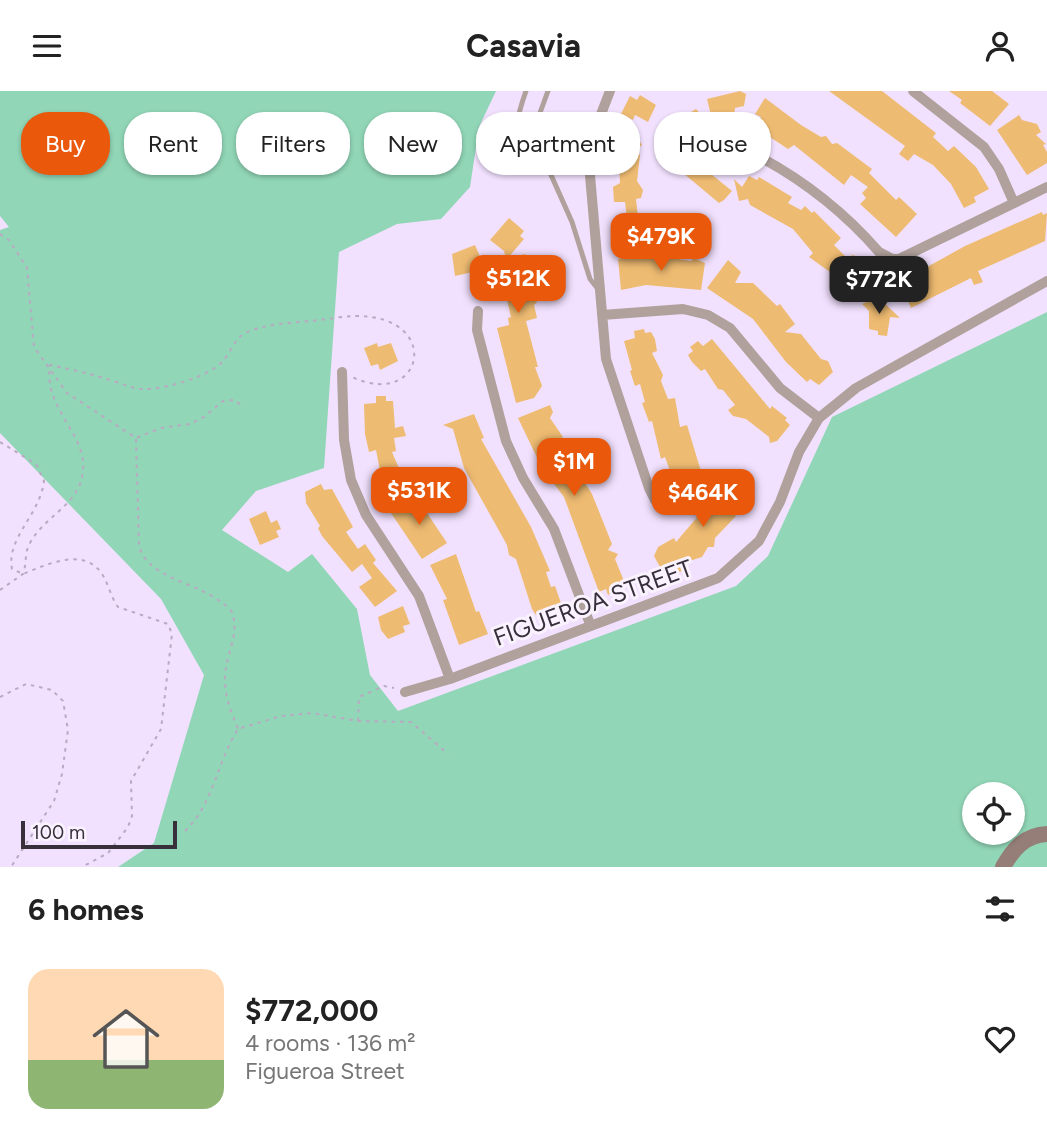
<!DOCTYPE html>
<meta charset="utf-8">
<style>
body{margin:0;font-family:Figtree,sans-serif;background:#f2f2f2;color:#222;height:100vh;display:flex;flex-direction:column;font-size:26px;white-space:nowrap}
*{box-sizing:border-box;margin:0}
p{font-size:23px;color:#767676}
.icon{flex:none;width:38px;height:38px;fill:none;stroke:currentColor;stroke-width:2;stroke-linecap:round;stroke-linejoin:round}
.map{position:relative;height:776px;overflow:hidden}
.side{display:flex;flex-direction:column;background:#fff;flex:1}
.side>*{flex:none}
.hud{position:absolute;left:21px;top:21px;width:1006px;height:63px;display:flex;gap:14px}
.buttons{position:absolute;left:962px;top:691px;display:grid;gap:14px}
.buttons a{display:grid;place-items:center;width:63px;height:63px;border-radius:50%;background:#fff;box-shadow:0 2px 5px #0004;font-size:35px}
.scale{position:absolute;left:21px;bottom:18px;width:156px;box-sizing:border-box;padding-left:7px;border:4px solid #37303b;border-top:0;font-size:19px;line-height:24px;white-space:nowrap;color:#37303b;-webkit-text-stroke:5px #faf3ff;paint-order:stroke}
.price{position:absolute;translate:-50% -60px;padding:0 16px;border-radius:14px;background:#ea580c;color:#fff;font-size:23px;line-height:46px;filter:drop-shadow(0 2px 4px #0008)}
.price::after{content:'';position:absolute;left:50%;top:42px;width:21px;height:16px;margin-left:-10px;background:inherit;clip-path:polygon(0 0,100% 0,50% 100%)}
.price.selected{background:#222;color:#fff}
ul{padding:0;list-style:none}
li{display:flex;align-items:center;gap:21px;height:175px;padding:0 28px}
li span{display:grid;place-items:center;flex:none;width:196px;height:140px;border-radius:21px;color:#555}
li>.icon{margin-inline-start:auto}
span .icon{width:84px;height:84px;fill:#fffc;stroke-width:1}
li b{font-size:30px}
h2{display:flex;justify-content:space-between;align-items:center;height:84px;padding:0 28px;font-size:30px}
.tag{padding:0 24px;border-radius:28px;background:#fff;box-shadow:0 2px 5px #0004;font-size:24px;line-height:63px}
.tag.selected{background:#ea580c;color:#fff}
header{display:flex;justify-content:space-between;align-items:center;height:91px;padding:0 28px;background:#fff;font-size:32px;font-weight:700}
.map>svg:first-child{display:block}
.green{fill:#91d6b7;fill-rule:evenodd}
.building{fill:#eebb72}
.lines{fill:none;stroke-linecap:round;stroke-linejoin:round}
.path{stroke:#b8aac1;stroke-width:2;stroke-dasharray:3.5 5;stroke-linecap:butt}
.lane{stroke:#b0a19c;stroke-width:5}
.street{stroke:#b0a19c;stroke-width:10}
.secondary{stroke:#947e77;stroke-width:16}
.labels{text-anchor:middle;stroke-width:6;stroke-linejoin:round;paint-order:stroke}
.street-label{font-size:24px;fill:#37303b;stroke:#faf3ff}
</style>
<header><svg class="icon" aria-label="menu" viewBox="0 0 24 24"><path d="M4 6h16M4 12h16M4 18h16"/></svg>Casavia<svg class="icon" aria-label="person" viewBox="0 0 24 24"><circle cx="12" cy="8" r="4"/><path d="M4 21q1-7 8-7t8 7"/></svg></header>
<div class="map">
<svg width="1047" height="776" viewBox="0 0 1047 776">
<rect width="100%" height="100%" fill="#f2e1fe"/>
<path class="green" d="M 0,0 L 496,0 L 479,36 L 470,96 L 441,128 L 397,133 L 339,161 L 324,377 L 256,400 L 222,439 L 288,481 L 312,463 L 357,518 L 370,584 L 398,620 L 736,495 L 768,465 L 832,326 L 1047,221 L 1047,776 L 118,776 L 154,752 L 204,584 L 161,508 L 0,342 L 0,139 L 9,136 L 0,125 ZM 975,704 L 1013,704 L 1013,742 L 975,742 Z"/>
<path class="building" d="M 740,0 L 746,3 L 744,15 L 735,17 L 734,26 L 722,30 L 703,48 L 698,43 L 693,47 L 680,33 L 686,24 L 696,18 L 714,37 L 707,8 Z
M 829,0 L 882,0 L 936,42 L 933,46 L 948,60 L 954,55 L 976,76 L 989,98 L 974,106 L 976,111 L 964,117 L 951,93 L 933,74 L 914,63 L 908,70 L 899,63 L 905,55 Z
M 949,0 L 992,0 L 1009,13 L 990,35 L 960,12 L 962,9 Z
M 640,4 L 656,14 L 648,31 L 635,24 L 633,29 L 621,23 L 630,5 L 637,9 Z
M 765,7 L 801,34 L 821,46 L 826,45 L 832,53 L 837,52 L 872,78 L 869,82 L 896,109 L 899,106 L 917,123 L 896,146 L 860,113 L 866,107 L 862,102 L 868,96 L 851,84 L 844,94 L 794,54 L 788,58 L 755,36 L 761,26 L 755,23 Z
M 1019,24 L 1022,29 L 1037,33 L 1041,41 L 1036,44 L 1046,53 L 1043,54 L 1047,61 L 1047,72 L 1027,84 L 997,39 Z
M 616,47 L 638,48 L 642,54 L 635,59 L 640,64 L 637,90 L 643,99 L 641,107 L 636,108 L 638,126 L 644,125 L 646,132 L 646,145 L 617,148 L 615,129 L 627,128 L 625,111 L 614,111 L 613,96 L 620,92 L 619,73 L 611,73 L 612,54 L 615,54 Z
M 690,66 L 732,100 L 724,109 L 719,112 L 683,82 L 688,77 L 684,73 Z
M 749,85 L 757,89 L 759,86 L 792,106 L 788,112 L 801,119 L 805,115 L 812,122 L 814,120 L 841,147 L 834,154 L 846,166 L 854,164 L 880,191 L 860,211 L 842,194 L 839,196 L 831,188 L 834,184 L 809,166 L 813,162 L 793,138 L 750,114 L 748,108 L 739,110 L 734,88 L 742,96 Z
M 1042,121 L 1043,124 L 1047,122 L 1045,150 L 978,180 L 983,191 L 974,194 L 971,187 L 911,217 L 900,191 L 965,155 Z
M 509,127 L 524,140 L 520,145 L 524,148 L 507,168 L 525,163 L 527,166 L 537,211 L 534,214 L 537,227 L 526,230 L 538,276 L 535,276 L 542,295 L 534,307 L 516,312 L 497,237 L 509,234 L 508,227 L 511,226 L 499,174 L 507,172 L 504,160 L 490,149 Z
M 475,154 L 481,168 L 473,171 L 473,181 L 455,185 L 452,163 Z
M 660,165 L 691,170 L 694,167 L 705,172 L 701,199 L 646,194 L 621,199 L 618,168 Z
M 728,169 L 741,181 L 735,192 L 753,192 L 777,215 L 780,213 L 795,233 L 785,241 L 801,243 L 821,268 L 828,270 L 833,281 L 819,294 L 810,288 L 807,291 L 786,271 L 753,228 L 707,197 Z
M 878,206 L 900,227 L 890,226 L 887,245 L 878,244 L 878,240 L 869,238 L 869,220 L 862,213 Z
M 644,238 L 645,242 L 651,241 L 655,248 L 657,260 L 652,262 L 663,284 L 661,290 L 668,308 L 675,307 L 680,336 L 687,334 L 700,377 L 702,384 L 696,386 L 697,391 L 687,394 L 685,387 L 674,391 L 665,366 L 661,368 L 652,330 L 649,331 L 642,312 L 645,311 L 640,293 L 635,295 L 630,280 L 632,279 L 624,250 L 635,247 L 634,240 Z
M 712,248 L 770,318 L 772,315 L 787,327 L 785,329 L 790,334 L 777,350 L 770,352 L 769,346 L 746,328 L 733,325 L 728,319 L 735,314 L 723,299 L 718,298 L 705,278 L 701,280 L 692,271 L 688,264 L 693,260 L 690,256 L 698,250 L 703,255 Z
M 377,252 L 378,256 L 391,252 L 398,270 L 380,279 L 378,273 L 371,275 L 364,257 Z
M 376,305 L 386,305 L 386,310 L 393,310 L 395,337 L 403,335 L 406,345 L 394,347 L 396,360 L 392,361 L 407,396 L 384,405 L 372,383 L 380,380 L 376,359 L 369,361 L 365,343 L 364,313 L 376,312 Z
M 550,314 L 553,321 L 550,327 L 563,346 L 558,349 L 592,403 L 612,453 L 608,459 L 618,463 L 615,468 L 626,495 L 608,504 L 606,498 L 599,501 L 564,406 L 542,377 L 518,327 Z
M 474,323 L 484,347 L 481,348 L 531,436 L 550,480 L 546,481 L 551,496 L 555,495 L 561,512 L 551,516 L 553,522 L 544,526 L 542,522 L 536,524 L 532,518 L 516,468 L 509,464 L 507,454 L 464,377 L 453,338 L 443,334 Z
M 722,382 L 745,387 L 744,412 L 739,412 L 732,422 L 736,425 L 715,447 L 714,456 L 708,456 L 702,466 L 683,472 L 686,479 L 665,485 L 654,465 L 658,456 L 674,447 L 676,451 L 711,410 L 720,417 Z
M 321,393 L 324,399 L 332,398 L 353,436 L 346,441 L 358,458 L 365,453 L 376,469 L 373,472 L 397,500 L 375,516 L 359,496 L 372,487 L 362,473 L 352,481 L 322,445 L 318,437 L 320,435 L 306,412 L 305,401 Z
M 415,404 L 447,452 L 422,468 L 391,422 Z
M 266,420 L 271,432 L 277,429 L 281,438 L 276,440 L 279,446 L 260,454 L 249,428 Z
M 456,463 L 476,521 L 479,520 L 488,543 L 459,554 L 443,509 L 447,508 L 430,474 Z
M 403,515 L 410,533 L 403,535 L 405,541 L 388,548 L 381,539 L 378,526 Z"/>
<g class="lines">
<path class="path" d="M 0,143 L 9,149 L 27,177 L 34,256 L 67,302 L 136,347 L 161,337 L 190,333 L 204,326 L 223,310 L 234,309 L 244,316
M 136,348 L 139,455 C 149,491 207,491 232,521 C 240,544 226,562 225,585 C 224,604 231,621 238,638
M 0,351 L 36,373 L 44,390 C 40,424 6,447 12,478 L 23,483 C 43,475 78,458 97,477 C 108,487 109,504 118,516 L 168,533 L 172,543 L 161,638 L 131,690 L 132,725 L 128,736 L 108,762 L 82,776
M 0,499 L 23,483 C 27,473 24,462 30,452 C 45,424 80,414 83,380 C 87,342 43,318 50,274 C 69,278 88,282 107,288 C 118,291 132,298 143,298 C 163,299 208,286 222,271 C 230,263 235,247 245,242 C 272,230 305,232 334,227 C 446,209 430,322 352,286
M 0,606 L 26,593 L 52,599 L 63,610 L 68,639 L 62,683 L 54,710 L 11,776
M 358,630 L 359,606 L 384,595 L 394,597
M 185,740 C 214,712 217,671 238,638 L 281,625 L 312,622 L 358,630 L 411,631 L 448,663"/>
<path class="lane" d="M 526,0 C 517,25 512,45 522,71 L 549,80
M 548,0 L 537,30 L 539,57 L 572,131 L 590,188 L 598,198"/>
<path class="street" d="M 610,0 L 591,49 L 589,73 L 606,268 L 649,397 L 655,409 L 664,416
M 913,0 L 984,56 L 999,78 L 1014,112
M 736,54 C 792,80 839,115 879,161 L 892,168 L 899,168 L 1047,96
M 478,220 L 477,239 L 506,350 L 523,387 L 554,438 L 590,533
M 602,224 L 683,218 L 708,224 L 730,237 L 780,297 L 819,327
M 342,281 L 344,349 L 351,389 L 366,424 L 419,505 L 450,588
M 405,601 L 450,588 L 718,487 L 759,450 L 780,411 L 799,361 L 819,327 L 856,297 L 1047,190"/>
<path class="secondary" d="M 1003,776 C 1013,758 1025,744 1047,743"/>
</g>
<g class="labels">
<g class="street-label">
<text transform="translate(593 512) rotate(-20)" y="8">FIGUEROA STREET</text>
</g>
</g>
</svg>
<div class="buttons">
<a><svg class="icon" aria-label="locate" viewBox="0 0 24 24"><circle cx="12" cy="12" r="6"/><path d="M12 2v4M12 18v4M2 12h4M18 12h4"/></svg></a>
</div>
<div class="scale">100 m</div>
<b class="price" style="left:661px;top:182px">$479K</b>
<b class="price" style="left:518px;top:224px">$512K</b>
<b class="price selected" style="left:879px;top:225px">$772K</b>
<b class="price" style="left:574px;top:407px">$1M</b>
<b class="price" style="left:419px;top:436px">$531K</b>
<b class="price" style="left:703px;top:438px">$464K</b>
<div class="hud">
<a class="tag selected">Buy</a>
<a class="tag">Rent</a>
<a class="tag">Filters</a>
<a class="tag">New</a>
<a class="tag">Apartment</a>
<a class="tag">House</a>
</div>
</div>
<section class="side">
<h2>6 homes<svg class="icon" aria-label="filters" viewBox="0 0 24 24"><path d="M4 7h16M4 17h16"/><circle cx="9" cy="7" r="2"/><circle cx="15" cy="17" r="2"/></svg></h2>
<ul>
<li><span style="background:linear-gradient(#ffd9b3 65%,#8fb573 0)"><svg class="icon" aria-label="home" viewBox="0 0 24 24"><path d="M3 11l9-7 9 7M6 9v11h12V9"/></svg></span><div><b>$772,000</b><p>4 rooms · 136 m²</p><p>Figueroa Street</p></div><svg class="icon" aria-label="heart" viewBox="0 0 24 24"><path d="M12 20l-8-8c-3-5 5-10 8-4 3-6 11-1 8 4z"/></svg></li>
</ul>
</section>
